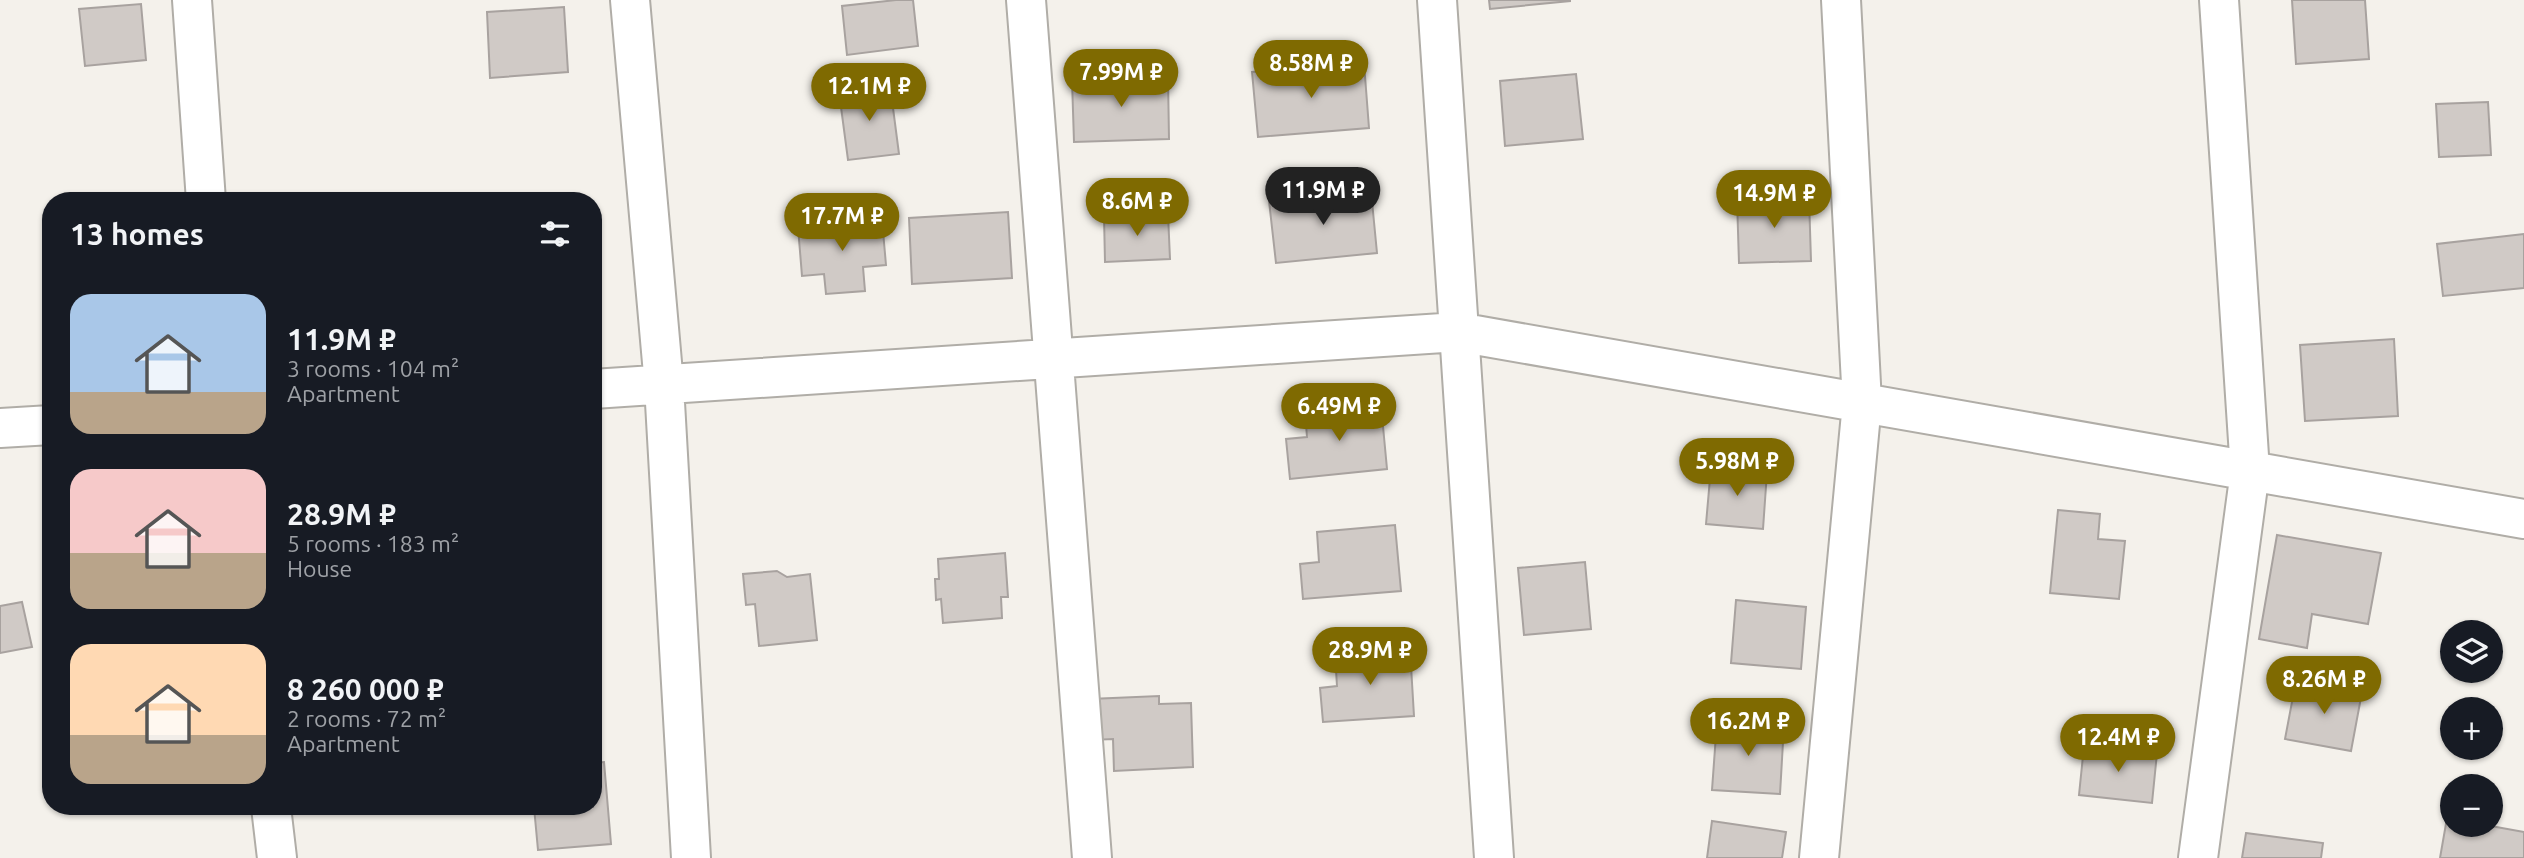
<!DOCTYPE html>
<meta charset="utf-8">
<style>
body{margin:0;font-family:Ubuntu,sans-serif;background:#20242c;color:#f1f3f6;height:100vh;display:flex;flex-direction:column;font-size:26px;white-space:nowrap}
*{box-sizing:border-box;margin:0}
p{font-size:23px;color:#9ea1a6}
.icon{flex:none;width:38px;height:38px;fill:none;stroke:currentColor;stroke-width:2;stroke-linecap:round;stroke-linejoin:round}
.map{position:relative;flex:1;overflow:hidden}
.details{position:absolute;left:42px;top:192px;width:560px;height:623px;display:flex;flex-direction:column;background:#171b24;border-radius:28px;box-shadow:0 2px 5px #0004}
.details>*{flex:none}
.buttons{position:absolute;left:2440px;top:620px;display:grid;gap:14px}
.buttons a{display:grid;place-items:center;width:63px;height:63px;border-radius:50%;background:#171b24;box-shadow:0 2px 5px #0004;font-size:35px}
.price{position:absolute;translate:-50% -60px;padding:0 16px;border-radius:24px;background:#7f6a01;color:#fff;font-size:23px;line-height:46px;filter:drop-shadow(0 2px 4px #0008)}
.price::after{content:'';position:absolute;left:50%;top:42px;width:21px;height:16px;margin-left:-10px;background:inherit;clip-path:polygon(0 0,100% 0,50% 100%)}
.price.on{background:#222;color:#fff}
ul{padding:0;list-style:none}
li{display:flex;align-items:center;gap:21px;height:175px;padding:0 28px}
li span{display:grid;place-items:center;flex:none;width:196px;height:140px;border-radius:21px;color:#555}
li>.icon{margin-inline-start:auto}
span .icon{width:84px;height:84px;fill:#fffc;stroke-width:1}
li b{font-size:30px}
h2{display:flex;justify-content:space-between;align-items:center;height:84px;padding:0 28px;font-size:30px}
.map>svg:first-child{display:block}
.building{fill:#d0cac6;stroke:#a8a29f;stroke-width:2}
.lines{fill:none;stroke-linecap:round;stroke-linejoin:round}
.street-casing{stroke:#b0ada7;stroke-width:42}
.street{stroke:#fff;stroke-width:38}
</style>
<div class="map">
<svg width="2524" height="858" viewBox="0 0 2524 858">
<rect width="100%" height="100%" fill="#f4f1eb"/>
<path class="building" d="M 896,0 L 913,0 L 918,46 L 847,55 L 842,6 Z
M 1489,0 L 1570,0 L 1570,1 L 1490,9 Z
M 2292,0 L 2365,0 L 2369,59 L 2296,64 Z
M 141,4 L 146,60 L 85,66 L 79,9 Z
M 564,7 L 568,72 L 490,78 L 487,12 Z
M 1364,63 L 1369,128 L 1258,137 L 1252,72 Z
M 1576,74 L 1583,139 L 1505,146 L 1500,81 Z
M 1168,77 L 1169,139 L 1074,142 L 1072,80 Z
M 890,85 L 899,154 L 848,160 L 839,92 Z
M 2488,102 L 2491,155 L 2439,157 L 2436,104 Z
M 1371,191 L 1377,253 L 1276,263 L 1269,201 Z
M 1809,198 L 1811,261 L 1739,263 L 1737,199 Z
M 1008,212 L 1012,278 L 912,284 L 909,218 Z
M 1168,214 L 1170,259 L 1105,262 L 1104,216 Z
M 882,220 L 886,265 L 863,267 L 865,291 L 826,294 L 824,274 L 802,276 L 798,227 Z
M 2524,234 L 2524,288 L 2443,296 L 2437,244 Z
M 2394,339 L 2398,416 L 2305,421 L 2300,345 Z
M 1381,405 L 1387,469 L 1290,479 L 1286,439 L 1307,437 L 1305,412 Z
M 1711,467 L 1767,472 L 1763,529 L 1706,524 Z
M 2058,510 L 2100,514 L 2098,539 L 2125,541 L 2119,599 L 2050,593 Z
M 1395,525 L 1401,591 L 1303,599 L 1300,564 L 1319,562 L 1317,532 Z
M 2277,535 L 2381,553 L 2368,624 L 2312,614 L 2307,648 L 2259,639 Z
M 1005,553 L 1008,597 L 1001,597 L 1002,618 L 943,623 L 941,599 L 936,600 L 935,579 L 939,579 L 938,559 Z
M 1585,562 L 1591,629 L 1524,635 L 1518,568 Z
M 777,571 L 787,577 L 810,574 L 817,640 L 759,646 L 755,604 L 746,605 L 743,574 Z
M 1736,600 L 1806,607 L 1801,669 L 1731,663 Z
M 22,602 L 32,647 L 0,653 L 0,606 Z
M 1410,649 L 1414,716 L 1323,722 L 1320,688 L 1337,686 L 1335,654 Z
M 2296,681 L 2362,692 L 2351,751 L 2285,739 Z
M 1159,696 L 1159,704 L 1191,703 L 1193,767 L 1114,771 L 1113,739 L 1092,740 L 1090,699 Z
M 1717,721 L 1784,725 L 1780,794 L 1712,790 Z
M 2084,746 L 2157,753 L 2152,803 L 2079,795 Z
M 604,762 L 611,844 L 538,850 L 534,807 L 593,807 L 593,763 Z
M 2447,818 L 2452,819 L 2452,824 L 2480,824 L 2524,832 L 2524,858 L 2440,858 Z
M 1712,821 L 1786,832 L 1782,858 L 1707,858 Z
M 2246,833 L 2323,843 L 2321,858 L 2242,858 Z"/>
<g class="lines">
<defs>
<path id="street" d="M 192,0 L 206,201
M 630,0 L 664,385 L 691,858
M 1026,0 L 1092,858
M 1437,0 L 1494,858
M 593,389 L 1458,332 L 2524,519
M 0,428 L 51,425
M 271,807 L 277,858
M 1819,858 L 1862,403 L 1841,0
M 2198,858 L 2250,471 L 2219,0"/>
</defs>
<use href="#street" class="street-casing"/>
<use href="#street" class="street"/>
</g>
</svg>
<div class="buttons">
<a><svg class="icon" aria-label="layers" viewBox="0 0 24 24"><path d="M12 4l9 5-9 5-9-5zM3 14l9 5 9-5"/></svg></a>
<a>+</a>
<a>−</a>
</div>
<b class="price" style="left:1311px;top:100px">8.58M ₽</b>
<b class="price" style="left:1121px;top:109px">7.99M ₽</b>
<b class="price" style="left:869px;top:123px">12.1M ₽</b>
<b class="price on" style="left:1323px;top:227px">11.9M ₽</b>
<b class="price" style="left:1774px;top:230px">14.9M ₽</b>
<b class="price" style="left:1137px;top:238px">8.6M ₽</b>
<b class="price" style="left:842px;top:253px">17.7M ₽</b>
<b class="price" style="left:1339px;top:443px">6.49M ₽</b>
<b class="price" style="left:1737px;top:498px">5.98M ₽</b>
<b class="price" style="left:1370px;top:687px">28.9M ₽</b>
<b class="price" style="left:2324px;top:716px">8.26M ₽</b>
<b class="price" style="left:1748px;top:758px">16.2M ₽</b>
<b class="price" style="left:2118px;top:774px">12.4M ₽</b>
<section class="details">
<h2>13 homes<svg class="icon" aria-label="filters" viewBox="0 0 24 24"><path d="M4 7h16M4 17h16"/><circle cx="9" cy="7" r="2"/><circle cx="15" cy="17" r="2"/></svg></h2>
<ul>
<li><span style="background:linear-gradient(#a9c7e8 70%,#b9a48a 0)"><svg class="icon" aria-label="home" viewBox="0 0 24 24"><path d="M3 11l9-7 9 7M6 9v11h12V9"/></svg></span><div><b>11.9M ₽</b><p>3 rooms · 104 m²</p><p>Apartment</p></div></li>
<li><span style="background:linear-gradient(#f6c9c9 60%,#b9a48a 0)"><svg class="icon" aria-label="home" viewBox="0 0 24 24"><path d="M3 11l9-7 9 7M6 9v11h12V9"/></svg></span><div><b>28.9M ₽</b><p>5 rooms · 183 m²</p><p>House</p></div></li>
<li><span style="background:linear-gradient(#ffd9b3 65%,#b9a48a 0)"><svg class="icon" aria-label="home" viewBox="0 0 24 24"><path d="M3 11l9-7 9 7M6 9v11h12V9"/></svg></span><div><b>8 260 000 ₽</b><p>2 rooms · 72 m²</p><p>Apartment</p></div></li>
</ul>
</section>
</div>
